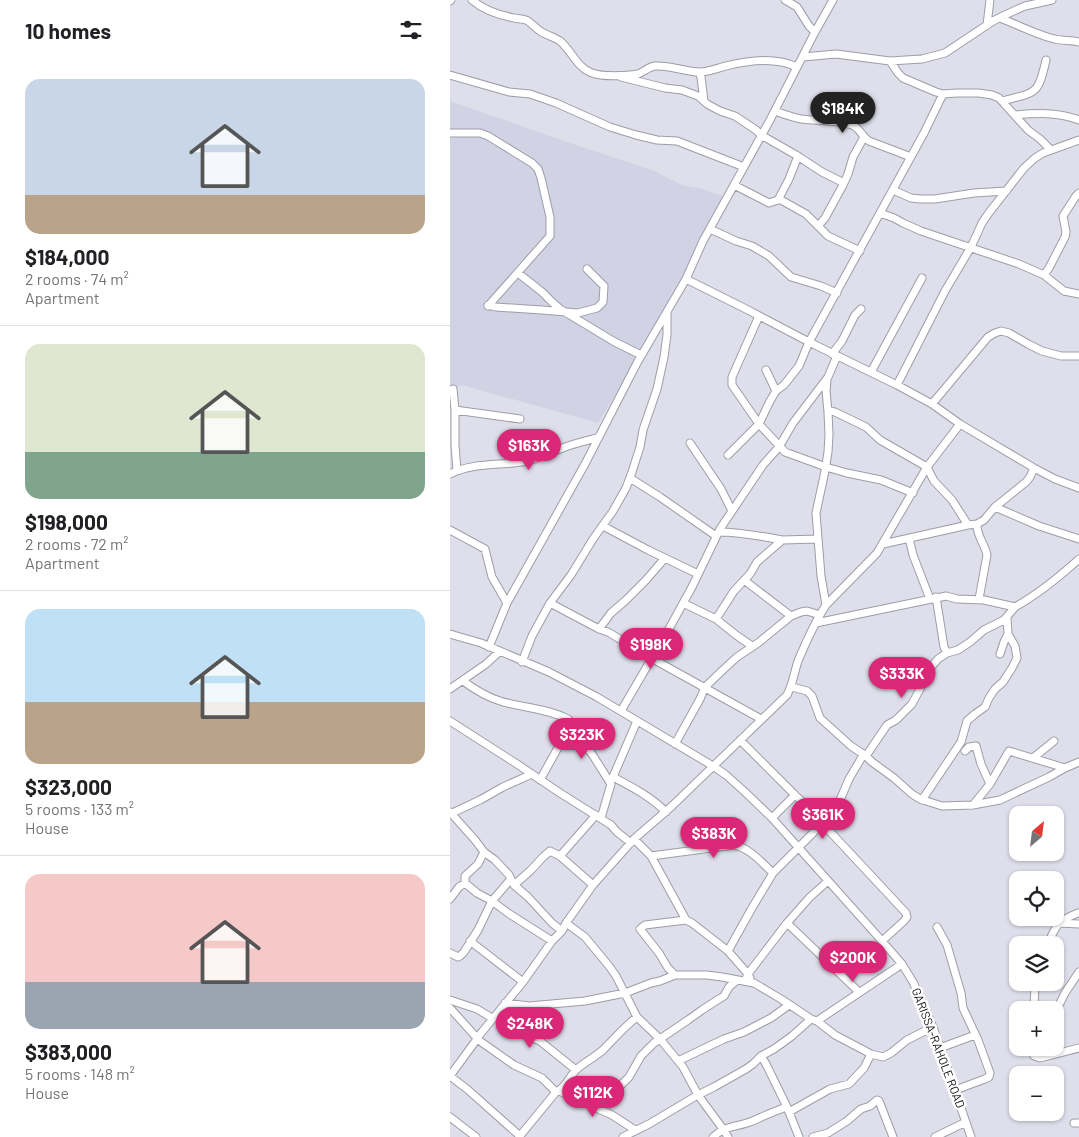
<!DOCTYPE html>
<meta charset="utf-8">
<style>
body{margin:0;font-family:Barlow,sans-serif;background:#f6f6f6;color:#202124;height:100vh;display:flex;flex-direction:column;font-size:19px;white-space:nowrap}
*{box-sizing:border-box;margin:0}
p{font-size:16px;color:#757577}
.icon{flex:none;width:28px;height:28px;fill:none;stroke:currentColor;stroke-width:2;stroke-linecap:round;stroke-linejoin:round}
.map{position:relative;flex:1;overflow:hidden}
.side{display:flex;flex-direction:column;background:#fff;width:450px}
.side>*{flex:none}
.needle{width:32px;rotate:28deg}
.controls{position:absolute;left:559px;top:806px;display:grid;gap:10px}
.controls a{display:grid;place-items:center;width:55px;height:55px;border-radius:10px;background:#fff;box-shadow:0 1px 4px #0004;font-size:25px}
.price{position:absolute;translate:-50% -42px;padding:0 11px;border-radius:18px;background:#db2777;color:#fff;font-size:16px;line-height:32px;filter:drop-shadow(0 1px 2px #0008)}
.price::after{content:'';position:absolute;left:50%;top:30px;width:15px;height:11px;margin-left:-8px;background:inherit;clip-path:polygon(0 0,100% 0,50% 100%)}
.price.on{background:#222;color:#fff}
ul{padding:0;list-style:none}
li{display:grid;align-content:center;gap:10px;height:265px;padding:0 25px}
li+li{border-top:1px solid #e0e0e0}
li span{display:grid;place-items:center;height:155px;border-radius:15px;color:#555}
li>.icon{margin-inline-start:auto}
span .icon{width:90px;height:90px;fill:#fffc;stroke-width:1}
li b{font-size:21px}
h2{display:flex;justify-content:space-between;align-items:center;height:60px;padding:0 25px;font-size:21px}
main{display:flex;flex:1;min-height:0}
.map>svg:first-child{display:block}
.built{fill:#d1d3e5}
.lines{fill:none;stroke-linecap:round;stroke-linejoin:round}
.minor-casing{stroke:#9c9da7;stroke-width:9}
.minor{stroke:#fff;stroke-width:7}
.labels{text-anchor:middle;stroke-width:5;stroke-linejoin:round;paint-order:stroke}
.street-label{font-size:12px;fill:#111115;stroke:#fff}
</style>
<main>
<section class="side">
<h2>10 homes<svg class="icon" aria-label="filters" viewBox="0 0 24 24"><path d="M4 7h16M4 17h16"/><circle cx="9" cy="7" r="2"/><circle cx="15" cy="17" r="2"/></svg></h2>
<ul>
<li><span style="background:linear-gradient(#c9d6e8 75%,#b9a48a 0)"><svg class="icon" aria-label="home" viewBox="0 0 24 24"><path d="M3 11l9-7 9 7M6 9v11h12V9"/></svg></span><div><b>$184,000</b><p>2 rooms · 74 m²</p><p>Apartment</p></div></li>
<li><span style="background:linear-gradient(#dfe7d0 70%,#7fa58c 0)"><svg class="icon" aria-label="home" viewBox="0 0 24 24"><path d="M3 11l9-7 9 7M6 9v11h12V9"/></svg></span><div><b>$198,000</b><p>2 rooms · 72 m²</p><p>Apartment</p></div></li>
<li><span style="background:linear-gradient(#bfe0f5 60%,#b9a48a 0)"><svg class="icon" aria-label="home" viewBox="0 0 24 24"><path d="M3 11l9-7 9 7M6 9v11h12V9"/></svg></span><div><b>$323,000</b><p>5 rooms · 133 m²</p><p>House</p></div></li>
<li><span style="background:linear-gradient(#f6c9c9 70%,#9aa5b1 0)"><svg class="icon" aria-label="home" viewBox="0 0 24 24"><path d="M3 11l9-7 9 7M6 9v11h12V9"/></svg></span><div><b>$383,000</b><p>5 rooms · 148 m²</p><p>House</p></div></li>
</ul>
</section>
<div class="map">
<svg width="629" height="1137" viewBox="0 0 629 1137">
<rect width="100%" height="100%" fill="#dedfea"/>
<path class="built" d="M 0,101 L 120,143 L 202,170 L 232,185 L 253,189 L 278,198 L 195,346 L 148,423 L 12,385 L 5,388 L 0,386 Z"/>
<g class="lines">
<defs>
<path id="minor" d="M 22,0 C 34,10 48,15 64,18 C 68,19 75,19 78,21 C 82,24 86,28 90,31 C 96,35 104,37 110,41 C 122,51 127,68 142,73 C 152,77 177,76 188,74 C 194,72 198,67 205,66 C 221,65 235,72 250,72 C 259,72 268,68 276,66 C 299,60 326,57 347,67
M 335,0 L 347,7 L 359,26 L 365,32
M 0,1 L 1,0
M 550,18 C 566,24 589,36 605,39 C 613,41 621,40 629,42
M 537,25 L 540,0
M 353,57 L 386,54 L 440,61 L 472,59 L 495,53 L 543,21 L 557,14 L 575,6 L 602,0
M 440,61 L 448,73 L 453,78 L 486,92 L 493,94 L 507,93 L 529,93 L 542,95 L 549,98 L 578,130 L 590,139 L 601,150
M 249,72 L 251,77 L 254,101
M 0,75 L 59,92 L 80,94 L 106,103 L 160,127 L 186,135 L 207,140 L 227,141 L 294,167
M 171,77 L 215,88 L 232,90 L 248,96 L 257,104 L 270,111 L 285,116 L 306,130 L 311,135 L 346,155 L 372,172 L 394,183
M 552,101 C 586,92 588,96 596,60
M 325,111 C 333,114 342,117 351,119 C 368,121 386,120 402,125 C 410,128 412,137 419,141 L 461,157
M 565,115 C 587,113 609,112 629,120
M 0,133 L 30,133 L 38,136 L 82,163 L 88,169 L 91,178 L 100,217 L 100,236 L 38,306
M 284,185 L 319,203 L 328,200 L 331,200 L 356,214 L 378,236 L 410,251
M 443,190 L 461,198 L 470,199 L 485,199 L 524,193 L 556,191
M 328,200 L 339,179 L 348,156
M 430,213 L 444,218 L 453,223 L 471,231 L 569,264 L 594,275 L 614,291 L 629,294
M 368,226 L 375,218 L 393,185 L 398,174 L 403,157 L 414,137
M 260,229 L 286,241 L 302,246 L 319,256 L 341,277 L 371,286 L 387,293
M 68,273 L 92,292 L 102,302 L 110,309 L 163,341 L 191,355
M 594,275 L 599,268 L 615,237 L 616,232 L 613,216 L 626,196 L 629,193
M 236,279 L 298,310 L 359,342 L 447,385 L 482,404 L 510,424 L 584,468 L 605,479 L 629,488
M 38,305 L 46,307 L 92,310 L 128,313 L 147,308 L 153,302 L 154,286 L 137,269
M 309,316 L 282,377 L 282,385 L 309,424 L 335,452 L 376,467 L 397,473 L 431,480 L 463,493
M 382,354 L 392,341 L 405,315 L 411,309
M 316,370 L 326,391
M 421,372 L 472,278
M 447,385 L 495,291 L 521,247 L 532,223 L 538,214 L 574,168 L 585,158 L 593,153 L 629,140
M 3,389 L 5,410 L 5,445 L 7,471
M 482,404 L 538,337 L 545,333 L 551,331 L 559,333 L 578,344 L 592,351 L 611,356 L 629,356
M 5,410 L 70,419
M 378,410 L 385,412 L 416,427 L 430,440 L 477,467 L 484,481 L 502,500 L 518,525
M 240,443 L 271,489 L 282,511
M 278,455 L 309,424 L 320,401 L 326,391 L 334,385 L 349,366 L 359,342 L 474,133 L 493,94
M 0,474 C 24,462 51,466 77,461 C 88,458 99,453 110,449 C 122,444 135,441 147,438
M 180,478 L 210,497 L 266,536
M 545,507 L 589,526 L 629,539
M 527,524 C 526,535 535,544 537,555 L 529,599
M 153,526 L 198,550 L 248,574
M 0,530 L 35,549 L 42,577 L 57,603
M 269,532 C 291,532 311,536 332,540
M 459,538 L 463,555 L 480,599
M 433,544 L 518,525 L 527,524 L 534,520 L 545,507 L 576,482 L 580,477 L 584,468
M 294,580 L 341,616
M 486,597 L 494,647 L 497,653 L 508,650 L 520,642 L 534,630 L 554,620 L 565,607
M 100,603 L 149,629 L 158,632 L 201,658 L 311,719
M 233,603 L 266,619 L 286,635 L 302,646
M 376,605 L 371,576 L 366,513 L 375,471 L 378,452 L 379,435 L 378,412 L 376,391 L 377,380
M 266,619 L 284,591 L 300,574 L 307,562 L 330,542 L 332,540 L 368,539
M 366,623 L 496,596 L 507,599 L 534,600 L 565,607 C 588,594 609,577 629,559
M 149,629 L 161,613 L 175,601 L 196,580 L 215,558
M 0,634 L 31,643 L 99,672 L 147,697 L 263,766 L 276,775 L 295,792 L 322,818 L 432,941 L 452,964 L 463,982 L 483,1027 L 521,1137
M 39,647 L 57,603 L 135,464 L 187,363 L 236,279 L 253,241 L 320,120 L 365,32 L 383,0
M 550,654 L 554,642 L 558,634 L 557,617
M 72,662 L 82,636 L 100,603 L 121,575 L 143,539 L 163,511 L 176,488 L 182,472 L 190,447 L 193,430 L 207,389 L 214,357 L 217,335 L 217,312
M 13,681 C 24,689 37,697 50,701 C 73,708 96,708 118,719 L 119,720 L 125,735 L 142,754 L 159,781
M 342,687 L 357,691 L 362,696 L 370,718 L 401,746 L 416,756 L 422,762 L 444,778 L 462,794 L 470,799 L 492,806 L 523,805 L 550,800 L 599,777 L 615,768 L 629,762
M 0,689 L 36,664 L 49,652
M 171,711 L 220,627 L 242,587 L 270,529 L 313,465 L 329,447 L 343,423 L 378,377 L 387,356
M 0,721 L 67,764 L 110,793 L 161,825 L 167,832 L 181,843
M 290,740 L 345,795 L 356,805 L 372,823 L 456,913 L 457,917 L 454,921 L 432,941
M 225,744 L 250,699 L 255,687 L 275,668 L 287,657 L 308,643 L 341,616 L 351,612 L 357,611 L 370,615
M 515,751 L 519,747 L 526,746 L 531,764 L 540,784
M 583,758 L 604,741
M 163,777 C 182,787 200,796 216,812
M 90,780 L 114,737 L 122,730
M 472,800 L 511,742 L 517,721 L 525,714 L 535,707 L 539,698 L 545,689 L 553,682 L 562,668 L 567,658 L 565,646 L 558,634
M 523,805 L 540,784 L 559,751 L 615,768
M 0,812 L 25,840 L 34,852 L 45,860 L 59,875 L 64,885 L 78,897 L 102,923 L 112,931
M 0,814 L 30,800 L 53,787 L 82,774
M 151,818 L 161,784 L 159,781 L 163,777 L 187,721
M 322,818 L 345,795
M 184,839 L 201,856 L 236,920 L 242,923 L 278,951 L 298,974 L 295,981
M 110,856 L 146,815
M 201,856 L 284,845 C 300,848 312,863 323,873
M 15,883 L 27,893 L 42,901 L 58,913 L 102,941
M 64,885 L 80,871 L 94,856 L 100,851 L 110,856 L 143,885
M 0,899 L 9,887 L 15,883 L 15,876 L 28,864 L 34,852
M 116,923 L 135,937 L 159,966 L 166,976 L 187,1017 L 210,1039 L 233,1067 L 248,1095 L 273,1129 L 278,1137
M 337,923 L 360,897 L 378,881
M 609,923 L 629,924
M 487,927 L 497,945 L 511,993 L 513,1008 L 528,1040 L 540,1073 L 539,1077 L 535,1079 L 505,1090
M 20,941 L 73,982
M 597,945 C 607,925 606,922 628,913
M 278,951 L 302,908 L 323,873 L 380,816 L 390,800 L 399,779 L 412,757 L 416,756 L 437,725 L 446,720 L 462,704 L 482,666 L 488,659 L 497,653
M 0,953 L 8,957 L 10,956 L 14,952 L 28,930 L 42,901 L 60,880
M 225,975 L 218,968 L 209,953 L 190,929 L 195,925 L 236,920
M 300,978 L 298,974 L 337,923 L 409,992
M 0,1000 L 27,1009 L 42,1018
M 55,1003 L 79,1006 L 135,1001 L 175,993 L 201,983 L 210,981 L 225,975 L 257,975 L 272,977 L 304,983 L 331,999 L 361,1019 L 367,1021 L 385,1035 L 421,1054 L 433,1057 L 441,1053 L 457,1040 L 483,1027
M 0,1008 L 27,1038
M 584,1010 L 585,982
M 49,1011 L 75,1035 L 90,1041 L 126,1070
M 605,1013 L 615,993 L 629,972
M 367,1021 L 452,964
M 27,1039 L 64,1065 L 92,1078 L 106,1092
M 490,1048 L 525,1035
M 581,1048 L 584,1056 L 590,1058 L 629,1048
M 311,1056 L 316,1064 L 337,1107
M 228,1061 L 274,1039 L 294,1032 L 321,1018 L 339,1005
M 0,1076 L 27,1039 L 27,1038 L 73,982 L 102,941 L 112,931 L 116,923 L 143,885 L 184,839 L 222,806 L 337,695 C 343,684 344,673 348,661 C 356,642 365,622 376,605 L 427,553 L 477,467 L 510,424
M 0,1076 L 17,1089 L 70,1136
M 109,1091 L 162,1115 L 185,1130
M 150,1110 L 165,1091 L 179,1077 L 191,1056 L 204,1043 L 238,1020 L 252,1010 L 269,999 L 274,996 L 279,987 L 287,980
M 339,1112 L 349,1137
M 0,1117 L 26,1137
M 624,1123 L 629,1123
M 69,1137 L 106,1092 C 116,1088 120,1075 127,1069 C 135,1062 145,1057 153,1050 C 164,1039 174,1027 187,1017
M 173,1137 L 199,1124 L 246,1096 L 264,1087 L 296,1069 L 303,1064 L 311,1056 L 324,1049 L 342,1036 L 361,1019
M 263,1137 C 275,1126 286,1127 300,1122 C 312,1117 324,1111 337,1107 L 339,1112 L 380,1089 L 399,1084 L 414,1068 L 421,1054
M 363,1137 L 378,1133 L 397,1121 L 411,1109 L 420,1106 L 427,1100 L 429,1101 L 443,1137
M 485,1137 L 516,1122"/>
</defs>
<use href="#minor" class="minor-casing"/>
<use href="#minor" class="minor"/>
</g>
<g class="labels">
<g class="street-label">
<text transform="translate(488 1048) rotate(69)" y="4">GARISSA-RAHOLE ROAD</text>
</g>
</g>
</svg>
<div class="controls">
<a><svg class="needle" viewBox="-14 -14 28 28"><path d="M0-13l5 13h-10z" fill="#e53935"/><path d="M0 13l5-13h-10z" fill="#757577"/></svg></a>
<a><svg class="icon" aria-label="locate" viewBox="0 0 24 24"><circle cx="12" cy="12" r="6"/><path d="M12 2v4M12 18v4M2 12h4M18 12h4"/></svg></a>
<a><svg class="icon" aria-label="layers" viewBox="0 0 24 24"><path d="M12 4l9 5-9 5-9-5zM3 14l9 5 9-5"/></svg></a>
<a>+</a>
<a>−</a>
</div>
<b class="price on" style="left:393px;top:134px">$184K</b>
<b class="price" style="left:79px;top:471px">$163K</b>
<b class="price" style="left:201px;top:670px">$198K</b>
<b class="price" style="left:452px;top:699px">$333K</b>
<b class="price" style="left:132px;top:760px">$323K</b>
<b class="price" style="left:373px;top:840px">$361K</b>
<b class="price" style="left:264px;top:859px">$383K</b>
<b class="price" style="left:403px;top:983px">$200K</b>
<b class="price" style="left:80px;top:1049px">$248K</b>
<b class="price" style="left:143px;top:1118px">$112K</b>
</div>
</main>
